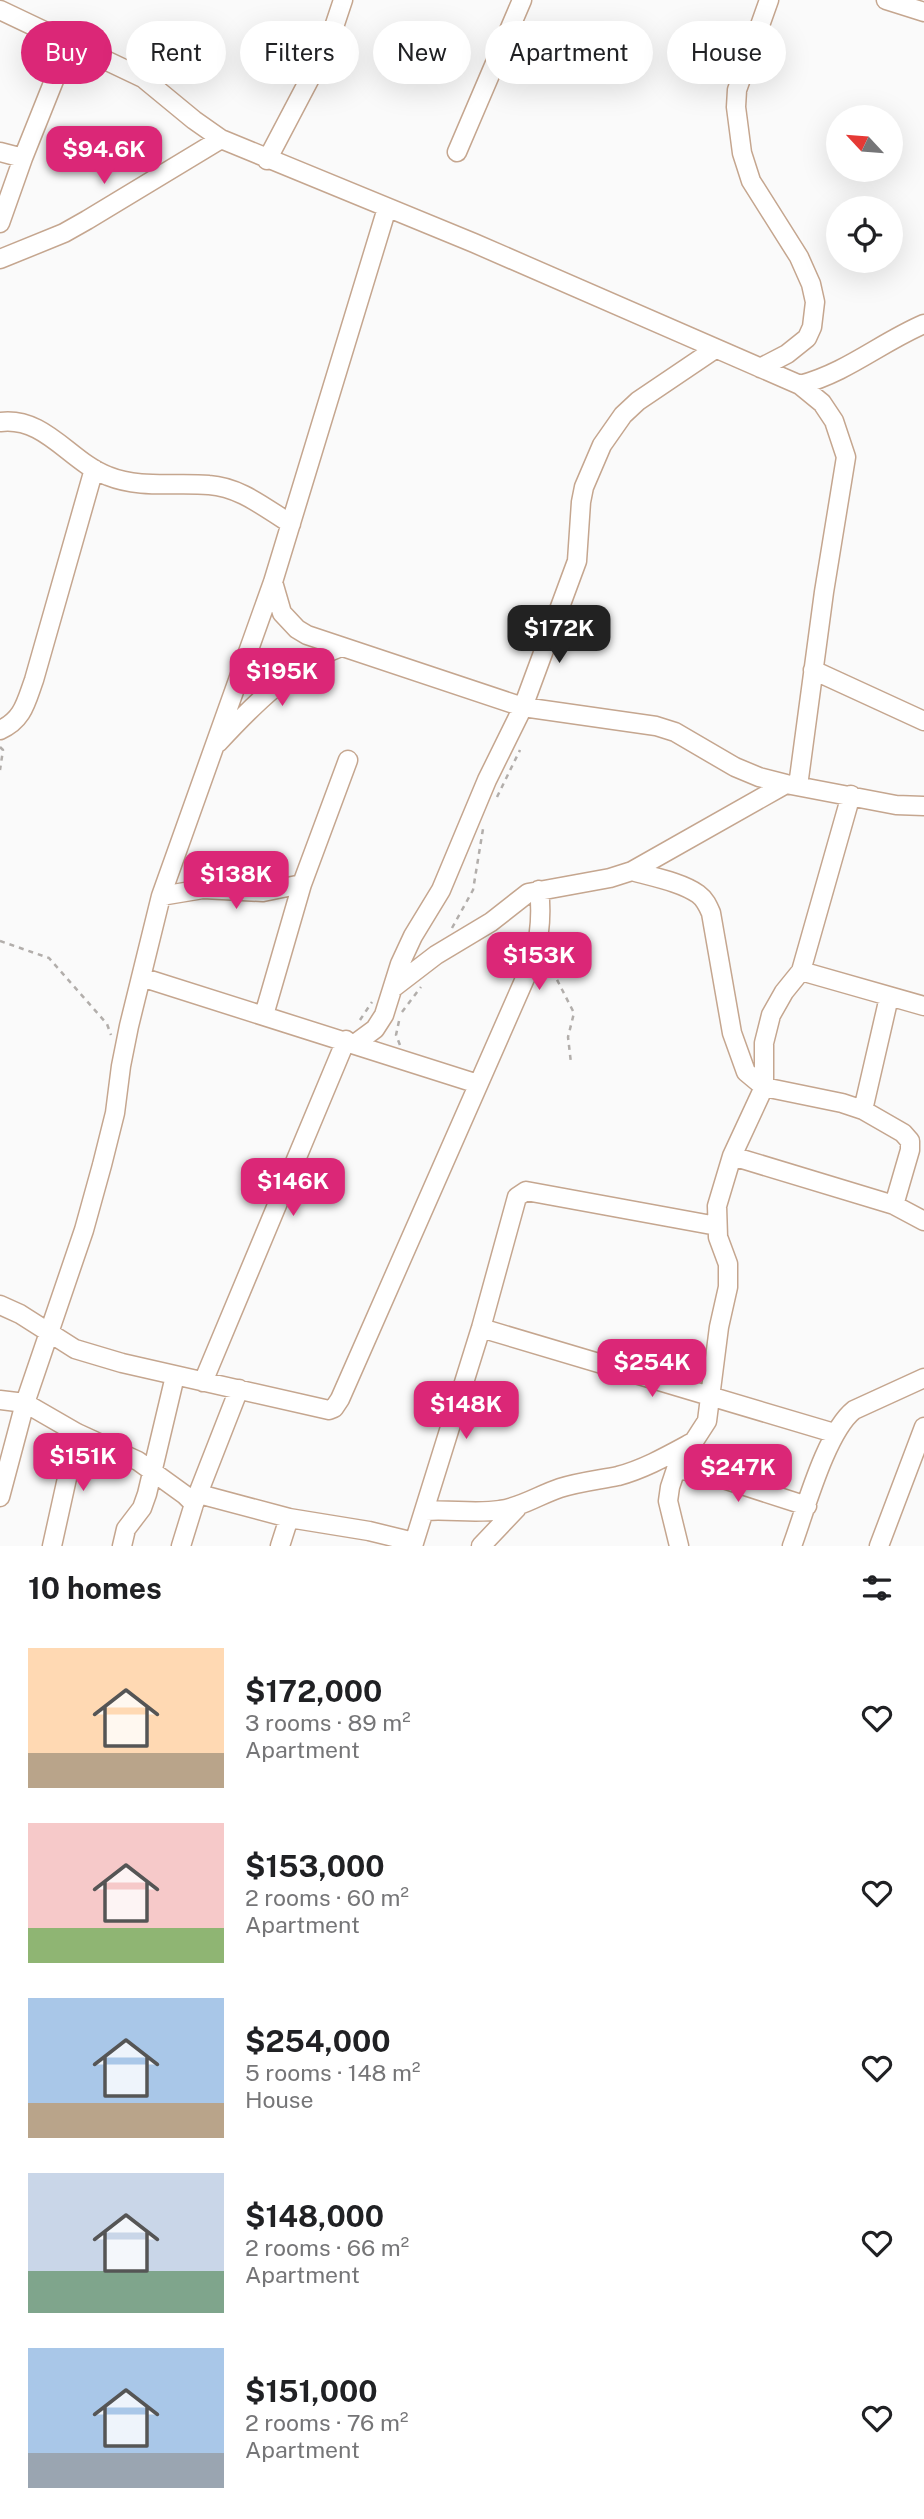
<!DOCTYPE html>
<meta charset="utf-8">
<style>
body{margin:0;font-family:"Public Sans",sans-serif;background:#f6f6f6;color:#202124;height:100vh;display:flex;flex-direction:column;font-size:26px;white-space:nowrap}
*{box-sizing:border-box;margin:0}
p{font-size:23px;color:#757577}
.icon{flex:none;width:38px;height:38px;fill:none;stroke:currentColor;stroke-width:2;stroke-linecap:round;stroke-linejoin:round}
.map{position:relative;height:1546px;overflow:hidden}
.sheet{display:flex;flex-direction:column;background:#fff;flex:1}
.sheet>*{flex:none}
.banner{position:absolute;left:21px;top:21px;width:882px;height:63px;display:flex;gap:14px}
.needle{width:46px;rotate:296deg}
.controls{position:absolute;left:826px;top:105px;display:grid;gap:14px}
.controls a{display:grid;place-items:center;width:77px;height:77px;border-radius:50%;background:#fff;box-shadow:0 7px 28px #0002;font-size:35px}
.price{position:absolute;translate:-50% -60px;padding:0 16px;border-radius:14px;background:#db2777;color:#fff;font-size:23px;line-height:46px;filter:drop-shadow(0 2px 4px #0008)}
.price::after{content:'';position:absolute;left:50%;top:42px;width:21px;height:16px;margin-left:-10px;background:inherit;clip-path:polygon(0 0,100% 0,50% 100%)}
.price.selected{background:#222;color:#fff}
ul{padding:0;list-style:none}
li{display:flex;align-items:center;gap:21px;height:175px;padding:0 28px}
li span{display:grid;place-items:center;flex:none;width:196px;height:140px;border-radius:0px;color:#555}
li>.icon{margin-inline-start:auto}
span .icon{width:84px;height:84px;fill:#fffc;stroke-width:1}
li b{font-size:30px}
h2{display:flex;justify-content:space-between;align-items:center;height:84px;padding:0 28px;font-size:30px}
.chip{padding:0 24px;border-radius:32px;background:#fff;box-shadow:0 7px 28px #0002;font-size:24px;line-height:63px}
.chip.selected{background:#db2777;color:#fff}
.map>svg:first-child{display:block}
.lines{fill:none;stroke-linecap:round;stroke-linejoin:round}
.minor-casing{stroke:#c5a68f;stroke-width:21}
.path{stroke:#b2aeab;stroke-width:2.5;stroke-dasharray:5 5;stroke-linecap:butt}
.minor{stroke:#fff;stroke-width:18}
</style>
<div class="map">
<svg width="924" height="1546" viewBox="0 0 924 1546">
<rect width="100%" height="100%" fill="#fafafa"/>
<g class="lines">
<defs>
<path id="minor" d="M 886,0 L 924,12
M 0,10 L 143,78 L 194,120 L 221,139 L 474,243 L 800,385 L 822,403 L 834,421 L 846,457 L 824,592 L 798,786
M 0,152 L 23,158
M 457,152 L 522,0
M 267,160 L 329,42 L 343,0
M 0,223 L 23,158 L 69,43
M 0,259 L 64,233 L 87,220 L 221,139
M 760,368 L 787,354 L 807,338 L 812,327 L 815,302 L 811,284 L 799,257 L 751,181 L 742,153 L 736,107 L 737,90 L 769,0
M 800,385 C 848,372 880,343 924,324
M 0,422 C 45,416 70,462 108,476 C 140,489 176,482 209,485 C 240,487 265,508 291,524
M 273,582 L 282,613 L 297,629 L 307,635 L 523,707 L 656,726 L 675,732 L 735,767 L 759,777 L 786,784 L 896,805 L 924,806
M 813,670 L 924,721
M 0,730 C 23,720 26,702 34,680 L 94,469
M 218,743 C 253,705 293,665 341,647
M 632,871 C 653,877 681,882 698,894 C 705,899 708,906 711,913 L 732,1033 L 746,1072 L 764,1087 L 842,1103 L 863,1110 L 903,1133 L 910,1141 L 910,1150 L 894,1205
M 161,896 L 203,889 L 263,892 L 302,884
M 801,971 L 924,1006
M 141,977 L 478,1084
M 393,988 L 436,955 L 491,922 L 528,893 L 610,878 L 632,871 L 786,784
M 264,1015 L 302,884 L 348,760
M 356,1043 L 375,1029 L 384,1015 L 400,964 L 413,936 L 441,890 L 487,780 L 523,707 L 577,561 L 581,502 L 584,487 L 602,445 L 623,415 L 638,401 L 715,349
M 863,1110 L 889,997
M 732,1156 L 894,1205 L 924,1221
M 0,1305 L 20,1314 L 75,1349 L 122,1363 L 329,1410 L 334,1408 L 340,1399 L 534,958 C 540,935 542,914 539,890
M 481,1328 L 834,1433
M 203,1382 L 346,1040
M 0,1400 L 25,1403 L 77,1433 L 138,1461 L 185,1495 L 194,1504
M 676,1469 L 714,1476 L 807,1506
M 199,1494 L 289,1518 L 369,1531 L 414,1542
M 0,1497 L 25,1403 L 84,1230 L 102,1165 L 115,1113 L 121,1066 L 129,1026 L 161,896 L 273,582 L 387,208
M 425,1511 C 450,1509 475,1514 500,1510 C 522,1507 539,1495 560,1488 C 579,1482 598,1480 618,1476 C 644,1469 667,1456 691,1443
M 52,1546 L 77,1433
M 122,1546 L 126,1529 L 142,1508 L 147,1494 L 175,1376
M 181,1546 L 194,1504 L 239,1389
M 280,1546 L 289,1518
M 413,1546 L 481,1328 L 517,1197 L 526,1191 L 717,1226
M 481,1546 L 517,1508
M 679,1546 L 668,1501 L 670,1487 L 676,1469 L 707,1421 L 719,1327 L 728,1287 L 728,1264 L 718,1237 L 717,1206 L 732,1156 L 764,1087 L 764,1043 L 771,1015 L 784,992 L 801,971 L 851,795
M 792,1546 C 805,1511 826,1432 854,1410 L 924,1378
M 879,1546 L 924,1427"/>
</defs>
<use href="#minor" class="minor-casing"/>
<path class="path" d="M 0,747 L 3,750 L 0,770
M 497,797 L 520,750
M 452,928 L 473,890 L 483,829
M 0,941 L 49,958 L 107,1024 L 111,1035
M 546,964 L 550,966 L 574,1013 L 568,1037 L 571,1063
M 402,1012 L 421,987
M 360,1020 L 372,1002
M 399,1021 L 396,1035 L 400,1045"/>
<use href="#minor" class="minor"/>
</g>
</svg>
<div class="controls">
<a><svg class="needle" viewBox="-14 -14 28 28"><path d="M0-13l5 13h-10z" fill="#e53935"/><path d="M0 13l5-13h-10z" fill="#757577"/></svg></a>
<a><svg class="icon" aria-label="locate" viewBox="0 0 24 24"><circle cx="12" cy="12" r="6"/><path d="M12 2v4M12 18v4M2 12h4M18 12h4"/></svg></a>
</div>
<b class="price" style="left:104px;top:186px">$94.6K</b>
<b class="price selected" style="left:559px;top:665px">$172K</b>
<b class="price" style="left:282px;top:708px">$195K</b>
<b class="price" style="left:236px;top:911px">$138K</b>
<b class="price" style="left:539px;top:992px">$153K</b>
<b class="price" style="left:293px;top:1218px">$146K</b>
<b class="price" style="left:652px;top:1399px">$254K</b>
<b class="price" style="left:466px;top:1441px">$148K</b>
<b class="price" style="left:83px;top:1493px">$151K</b>
<b class="price" style="left:738px;top:1504px">$247K</b>
<div class="banner">
<a class="chip selected">Buy</a>
<a class="chip">Rent</a>
<a class="chip">Filters</a>
<a class="chip">New</a>
<a class="chip">Apartment</a>
<a class="chip">House</a>
</div>
</div>
<section class="sheet">
<h2>10 homes<svg class="icon" aria-label="filters" viewBox="0 0 24 24"><path d="M4 7h16M4 17h16"/><circle cx="9" cy="7" r="2"/><circle cx="15" cy="17" r="2"/></svg></h2>
<ul>
<li><span style="background:linear-gradient(#ffd9b3 75%,#b9a48a 0)"><svg class="icon" aria-label="home" viewBox="0 0 24 24"><path d="M3 11l9-7 9 7M6 9v11h12V9"/></svg></span><div><b>$172,000</b><p>3 rooms · 89 m²</p><p>Apartment</p></div><svg class="icon" aria-label="heart" viewBox="0 0 24 24"><path d="M12 20l-8-8c-3-5 5-10 8-4 3-6 11-1 8 4z"/></svg></li>
<li><span style="background:linear-gradient(#f6c9c9 75%,#8fb573 0)"><svg class="icon" aria-label="home" viewBox="0 0 24 24"><path d="M3 11l9-7 9 7M6 9v11h12V9"/></svg></span><div><b>$153,000</b><p>2 rooms · 60 m²</p><p>Apartment</p></div><svg class="icon" aria-label="heart" viewBox="0 0 24 24"><path d="M12 20l-8-8c-3-5 5-10 8-4 3-6 11-1 8 4z"/></svg></li>
<li><span style="background:linear-gradient(#a9c7e8 75%,#b9a48a 0)"><svg class="icon" aria-label="home" viewBox="0 0 24 24"><path d="M3 11l9-7 9 7M6 9v11h12V9"/></svg></span><div><b>$254,000</b><p>5 rooms · 148 m²</p><p>House</p></div><svg class="icon" aria-label="heart" viewBox="0 0 24 24"><path d="M12 20l-8-8c-3-5 5-10 8-4 3-6 11-1 8 4z"/></svg></li>
<li><span style="background:linear-gradient(#c9d6e8 70%,#7fa58c 0)"><svg class="icon" aria-label="home" viewBox="0 0 24 24"><path d="M3 11l9-7 9 7M6 9v11h12V9"/></svg></span><div><b>$148,000</b><p>2 rooms · 66 m²</p><p>Apartment</p></div><svg class="icon" aria-label="heart" viewBox="0 0 24 24"><path d="M12 20l-8-8c-3-5 5-10 8-4 3-6 11-1 8 4z"/></svg></li>
<li><span style="background:linear-gradient(#a9c7e8 75%,#9aa5b1 0)"><svg class="icon" aria-label="home" viewBox="0 0 24 24"><path d="M3 11l9-7 9 7M6 9v11h12V9"/></svg></span><div><b>$151,000</b><p>2 rooms · 76 m²</p><p>Apartment</p></div><svg class="icon" aria-label="heart" viewBox="0 0 24 24"><path d="M12 20l-8-8c-3-5 5-10 8-4 3-6 11-1 8 4z"/></svg></li>
</ul>
</section>
